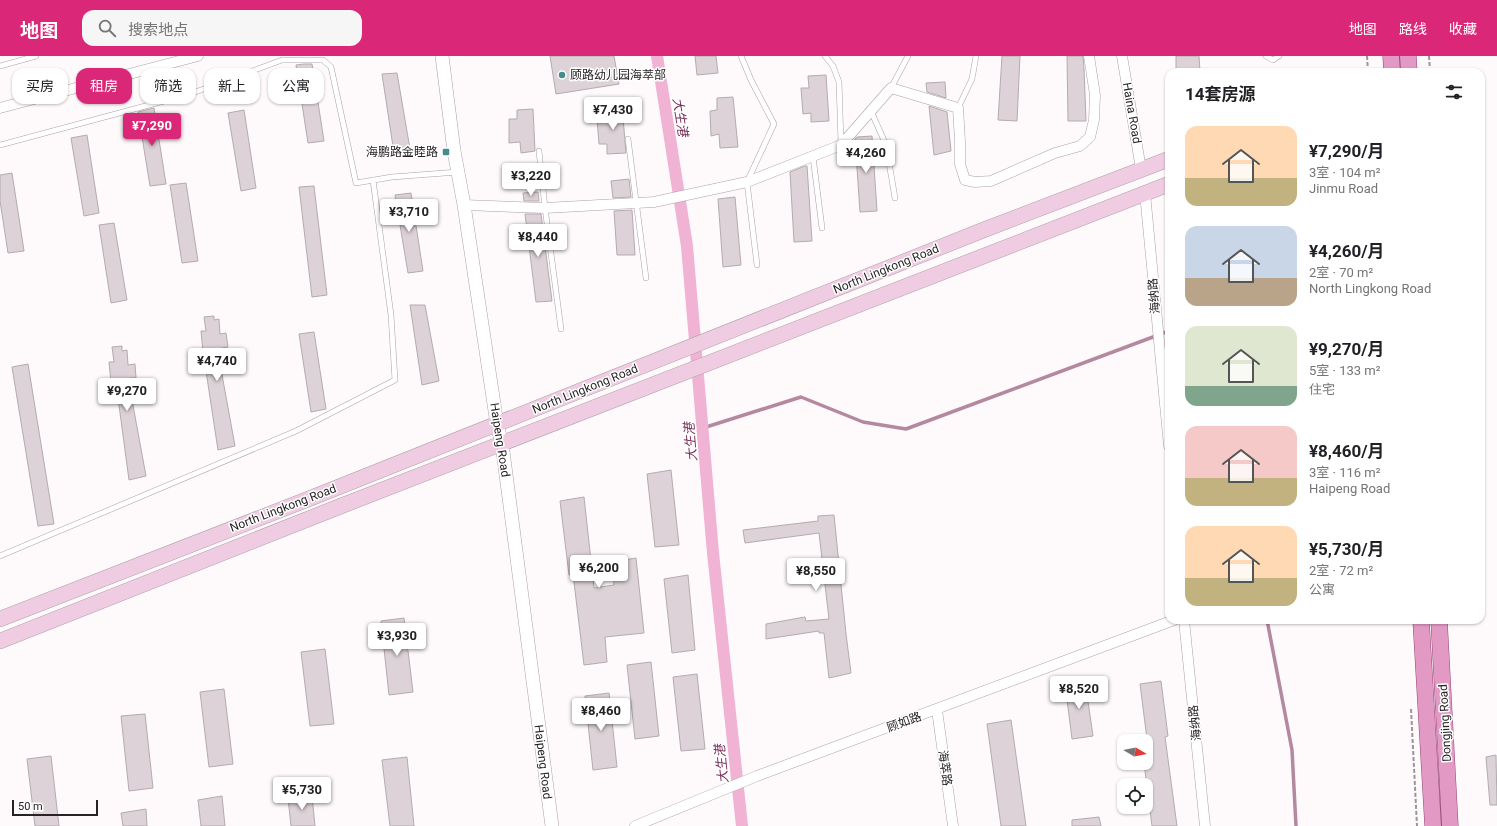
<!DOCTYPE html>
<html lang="zh">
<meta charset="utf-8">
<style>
body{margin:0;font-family:Roboto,"Noto Sans SC",sans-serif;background:#f6f6f6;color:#202124;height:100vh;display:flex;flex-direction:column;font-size:15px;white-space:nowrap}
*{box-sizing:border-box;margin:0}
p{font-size:13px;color:#757577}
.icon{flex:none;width:22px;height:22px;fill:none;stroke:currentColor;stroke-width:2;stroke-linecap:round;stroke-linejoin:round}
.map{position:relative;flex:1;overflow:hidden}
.details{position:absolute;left:1165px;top:12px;width:320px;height:556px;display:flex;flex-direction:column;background:#fff;border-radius:12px;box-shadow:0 1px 3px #0004}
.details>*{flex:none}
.banner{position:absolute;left:12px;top:12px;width:380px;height:36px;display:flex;gap:8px}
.needle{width:26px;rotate:100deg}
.buttons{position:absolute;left:1117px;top:678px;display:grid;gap:8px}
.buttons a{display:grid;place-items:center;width:36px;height:36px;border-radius:8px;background:#fff;box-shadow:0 1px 3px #0004;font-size:20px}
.scale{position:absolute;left:12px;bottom:10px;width:86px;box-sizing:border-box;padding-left:4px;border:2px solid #272324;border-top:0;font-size:11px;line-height:14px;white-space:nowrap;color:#272324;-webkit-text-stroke:3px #fff;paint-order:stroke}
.price{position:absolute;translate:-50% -34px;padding:0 9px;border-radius:4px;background:#fff;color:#222;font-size:13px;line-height:26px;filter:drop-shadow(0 1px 2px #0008)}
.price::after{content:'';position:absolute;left:50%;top:24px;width:12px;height:9px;margin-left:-6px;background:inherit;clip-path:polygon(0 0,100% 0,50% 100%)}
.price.active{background:#db2777;color:#fff}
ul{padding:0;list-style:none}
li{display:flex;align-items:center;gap:12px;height:100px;padding:0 20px}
li span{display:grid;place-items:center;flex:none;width:112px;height:80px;border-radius:12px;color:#555}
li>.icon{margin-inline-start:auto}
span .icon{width:48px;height:48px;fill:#fffc;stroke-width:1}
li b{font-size:17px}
h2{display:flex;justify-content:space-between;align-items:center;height:48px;padding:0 20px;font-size:17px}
.chip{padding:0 14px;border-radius:12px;background:#fff;box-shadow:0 1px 3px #0004;font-size:14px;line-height:36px}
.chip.active{background:#db2777;color:#fff}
header{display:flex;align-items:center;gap:24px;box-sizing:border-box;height:56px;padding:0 20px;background:#db2777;color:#fff}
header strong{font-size:19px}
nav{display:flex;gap:22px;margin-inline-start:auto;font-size:14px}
.search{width:280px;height:36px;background:#f6f6f6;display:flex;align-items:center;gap:10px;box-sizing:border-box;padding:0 14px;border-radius:12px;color:#757577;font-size:15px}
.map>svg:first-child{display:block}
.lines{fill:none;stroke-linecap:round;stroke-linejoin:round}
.stream{stroke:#b4889e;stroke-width:3.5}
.canal{stroke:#f0b3d3;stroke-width:12}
.building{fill:#ddd2d7;stroke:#b4aaaf}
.service-casing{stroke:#aca2a7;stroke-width:6}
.minor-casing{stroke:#aca2a7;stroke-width:11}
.tertiary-casing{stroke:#aca2a7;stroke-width:14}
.secondary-casing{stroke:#aca2a7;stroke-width:16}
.primary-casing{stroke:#944473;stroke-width:17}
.path{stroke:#9a9597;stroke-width:2;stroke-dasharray:4 2;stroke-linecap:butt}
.service{stroke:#fff;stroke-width:5}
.minor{stroke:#fff;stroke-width:10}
.tertiary{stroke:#fff;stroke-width:13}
.secondary{stroke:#f0cce2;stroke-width:15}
.primary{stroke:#e299c4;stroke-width:16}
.poi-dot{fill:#458d8d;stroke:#fff;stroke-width:1.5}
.labels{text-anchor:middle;stroke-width:3;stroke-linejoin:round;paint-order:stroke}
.poi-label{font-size:12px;fill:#272324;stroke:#fff;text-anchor:start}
.street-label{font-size:12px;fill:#272324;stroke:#fff}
.water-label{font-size:13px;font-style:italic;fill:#77305a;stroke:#fff}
</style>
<header>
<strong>地图</strong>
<div class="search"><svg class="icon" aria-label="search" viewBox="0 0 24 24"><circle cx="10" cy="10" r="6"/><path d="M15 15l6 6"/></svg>搜索地点</div>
<nav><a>地图</a><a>路线</a><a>收藏</a></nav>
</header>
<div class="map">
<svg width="1497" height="770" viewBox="0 0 1497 770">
<rect width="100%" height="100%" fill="#fef9fb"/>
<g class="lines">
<path class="stream" d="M 703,372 L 801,341 L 863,366 L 906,373 L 1169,275
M 1267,564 L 1292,694 L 1296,770"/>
<path class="canal" d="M 657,0 L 687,190 L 713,497 L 742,770"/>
</g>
<path class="building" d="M 550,0 L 614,0 L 619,28 L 556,38 Z
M 695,0 L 716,0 L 718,17 L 697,19 Z
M 1002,0 L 1020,0 L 1017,65 L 998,64 Z
M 1067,0 L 1083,0 L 1084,13 L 1086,65 L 1068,65 Z
M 1176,0 L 1199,0 L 1200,16 L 1176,16 Z
M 304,8 L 312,8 L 324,85 L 308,87 L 296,9 Z
M 397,17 L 410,93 L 394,97 L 382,18 Z
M 826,19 L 829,65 L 811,66 L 811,57 L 803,58 L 801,32 L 809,32 L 808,20 Z
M 945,26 L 946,42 L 927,36 L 926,27 Z
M 733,41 L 738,91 L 720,92 L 719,78 L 711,80 L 710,55 L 717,54 L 717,42 Z
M 622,50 L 626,97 L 607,98 L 607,88 L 599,88 L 597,63 L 606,62 L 605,51 Z
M 929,50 L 947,56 L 951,95 L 934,99 Z
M 154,52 L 166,128 L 150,130 L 138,56 Z
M 533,53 L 535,95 L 521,97 L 520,86 L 509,87 L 509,63 L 517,63 L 517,54 Z
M 244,54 L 256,132 L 241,135 L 228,57 Z
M 87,79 L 99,157 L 84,160 L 71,82 Z
M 872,80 L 877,155 L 860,156 L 855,83 L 857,81 Z
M 805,110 L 807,110 L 812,185 L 794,186 L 790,116 Z
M 12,117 L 24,195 L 8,197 L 0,145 L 0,119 Z
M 629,123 L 631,141 L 613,142 L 611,125 Z
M 186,127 L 198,205 L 182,207 L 170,129 Z
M 314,130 L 327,239 L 312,241 L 299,131 Z
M 538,136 L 539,145 L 524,145 L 523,137 Z
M 411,137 L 423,215 L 408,217 L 395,139 Z
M 735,141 L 741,209 L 723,211 L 718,143 Z
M 632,154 L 635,199 L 617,199 L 614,155 Z
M 525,158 L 541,158 L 552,245 L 536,246 Z
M 114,167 L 127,244 L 111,247 L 99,169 Z
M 410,249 L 425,249 L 439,325 L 422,329 Z
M 214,260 L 214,264 L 219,263 L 220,278 L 226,277 L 228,291 L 222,292 L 223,307 L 220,308 L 235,390 L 218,394 L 206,315 L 210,315 L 208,296 L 203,296 L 201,275 L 206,275 L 204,261 Z
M 314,276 L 326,353 L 311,356 L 299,278 Z
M 122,290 L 122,295 L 127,294 L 128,309 L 135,308 L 136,322 L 130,322 L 132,344 L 146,420 L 129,424 L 116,327 L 111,327 L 109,306 L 114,306 L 112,291 Z
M 28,308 L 54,468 L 38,470 L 12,311 Z
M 671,414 L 679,489 L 655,491 L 647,418 Z
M 584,441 L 594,532 L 614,529 L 612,506 L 636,502 L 644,577 L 605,581 L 607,606 L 584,609 L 573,518 L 569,519 L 560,445 Z
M 834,459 L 846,578 L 851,617 L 829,622 L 824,577 L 819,577 L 819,575 L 766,583 L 766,568 L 805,561 L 806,565 L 829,563 L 819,477 L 745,487 L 743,474 L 818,465 L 818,460 Z
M 688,519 L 695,594 L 672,597 L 664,523 Z
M 404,562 L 413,636 L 389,639 L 381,565 Z
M 325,593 L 334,668 L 310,670 L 301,596 Z
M 651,606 L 659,680 L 635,683 L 627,609 Z
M 697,618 L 705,693 L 681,695 L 673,621 Z
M 1085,625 L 1093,680 L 1072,683 L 1065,628 Z
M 1161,625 L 1168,680 L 1165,681 L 1177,770 L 1152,770 L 1144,707 L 1146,707 L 1146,692 L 1148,691 L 1140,628 Z
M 224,633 L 233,708 L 209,711 L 200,636 Z
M 609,637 L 617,711 L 593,714 L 585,640 Z
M 145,658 L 153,732 L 129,735 L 121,660 Z
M 1011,664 L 1026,770 L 1001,770 L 987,668 Z
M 1496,699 L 1497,749 L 1490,749 L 1486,701 Z
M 51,700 L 59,770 L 35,770 L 27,703 Z
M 407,701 L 414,770 L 390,770 L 382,704 Z
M 222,740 L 225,770 L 201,770 L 198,744 Z
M 312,740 L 315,770 L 291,770 L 288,742 Z
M 146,753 L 147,770 L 123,770 L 121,757 Z
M 1099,761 L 1101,770 L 1072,770 L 1072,764 Z"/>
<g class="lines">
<defs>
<path id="service" d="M 741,0 L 751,24 L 774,68 L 747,126 L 757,209
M 825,0 L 833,10 L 839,26 L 841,87
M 1266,0 L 1273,4 L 1279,0
M 0,10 L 36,0
M 891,32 L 908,0
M 958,52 L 972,23 L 976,0
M 871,55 L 886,89 L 895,142
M 628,83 L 646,222
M 0,89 L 190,38 L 282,4 L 323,4 L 331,11 L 356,127 L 392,121 L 458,116
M 539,95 L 545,152 L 561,273
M 813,101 L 822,172
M 0,500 L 296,375 L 395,324 L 391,259 L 373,124"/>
<path id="minor" d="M 1122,0 L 1141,113
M 0,52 L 198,0
M 1145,137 L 1169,390
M 464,149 L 545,152 L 654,146 L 747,126 L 841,89 L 891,32 L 958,52 L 960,85 L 960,108 L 965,124 L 975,126 L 991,125 L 1055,97 L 1080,90 L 1090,81 L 1094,64 L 1095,39 L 1089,0
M 1184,564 L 1205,770
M 937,654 L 953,770
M 635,770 L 757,720 L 1174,564"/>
<path id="tertiary" d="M 442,0 L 454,95 L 464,149 L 497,368 L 502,388 L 552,770"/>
<path id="secondary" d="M 0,563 L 306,444 L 986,173 L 1169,103
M 0,585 L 341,450 L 1169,128"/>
<path id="primary" d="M 1391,0 L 1392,16
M 1408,0 L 1409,16
M 1421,564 L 1433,770
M 1439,564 L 1450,770"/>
</defs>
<use href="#service" class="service-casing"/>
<use href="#minor" class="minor-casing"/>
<use href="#tertiary" class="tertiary-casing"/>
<use href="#secondary" class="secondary-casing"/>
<use href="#primary" class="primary-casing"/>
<path class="path" d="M 1367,0 L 1368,16
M 1429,0 L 1430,16
M 1411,653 L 1417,770"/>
<use href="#service" class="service"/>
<use href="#minor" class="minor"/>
<use href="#tertiary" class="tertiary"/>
<use href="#secondary" class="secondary"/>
<use href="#primary" class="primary"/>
</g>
<g class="poi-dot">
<circle cx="562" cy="19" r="4"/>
<rect x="442" y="92" width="8" height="8" rx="2"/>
</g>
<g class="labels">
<g class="poi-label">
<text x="570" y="23">顾路幼儿园海萃部</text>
<text x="438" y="100" text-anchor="end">海鹏路金睦路</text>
</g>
<g class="street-label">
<text transform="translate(1132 57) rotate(80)" y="4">Haina Road</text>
<text transform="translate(886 213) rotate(-22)" y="4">North Lingkong Road</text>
<text transform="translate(1154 240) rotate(-95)" y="4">海纳路</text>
<text transform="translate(585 333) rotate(-22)" y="4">North Lingkong Road</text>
<text transform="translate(500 384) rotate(81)" y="4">Haipeng Road</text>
<text transform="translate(283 452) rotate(-21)" y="4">North Lingkong Road</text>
<text transform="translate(904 666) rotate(-20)" y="4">顾如路</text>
<text transform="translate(1195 667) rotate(-96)" y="4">海纳路</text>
<text transform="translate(1445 667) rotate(-93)" y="4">Dongjing Road</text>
<text transform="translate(543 706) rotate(83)" y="4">Haipeng Road</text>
<text transform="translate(945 712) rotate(82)" y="4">海萃路</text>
</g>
<g class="water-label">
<text transform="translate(681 61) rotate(81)" y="5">大生港</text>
<text transform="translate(690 386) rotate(-95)" y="5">大生港</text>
<text transform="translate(721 708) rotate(-96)" y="5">大生港</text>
</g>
</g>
</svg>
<div class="buttons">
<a><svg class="needle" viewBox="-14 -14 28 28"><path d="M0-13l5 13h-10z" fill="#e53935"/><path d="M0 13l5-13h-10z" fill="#757577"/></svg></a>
<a><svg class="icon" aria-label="locate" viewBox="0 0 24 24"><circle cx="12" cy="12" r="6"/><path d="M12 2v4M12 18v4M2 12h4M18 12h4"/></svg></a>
</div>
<div class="scale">50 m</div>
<b class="price" style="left:613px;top:75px">¥7,430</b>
<b class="price active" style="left:152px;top:91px">¥7,290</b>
<b class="price" style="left:866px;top:118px">¥4,260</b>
<b class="price" style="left:531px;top:141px">¥3,220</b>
<b class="price" style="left:409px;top:177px">¥3,710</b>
<b class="price" style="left:538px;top:202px">¥8,440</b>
<b class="price" style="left:217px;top:326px">¥4,740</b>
<b class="price" style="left:127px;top:356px">¥9,270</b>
<b class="price" style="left:599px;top:533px">¥6,200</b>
<b class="price" style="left:816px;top:536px">¥8,550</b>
<b class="price" style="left:397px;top:601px">¥3,930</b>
<b class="price" style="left:1079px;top:654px">¥8,520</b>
<b class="price" style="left:601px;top:676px">¥8,460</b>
<b class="price" style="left:302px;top:755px">¥5,730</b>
<div class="banner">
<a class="chip">买房</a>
<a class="chip active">租房</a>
<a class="chip">筛选</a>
<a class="chip">新上</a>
<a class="chip">公寓</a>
</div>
<section class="details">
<h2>14套房源<svg class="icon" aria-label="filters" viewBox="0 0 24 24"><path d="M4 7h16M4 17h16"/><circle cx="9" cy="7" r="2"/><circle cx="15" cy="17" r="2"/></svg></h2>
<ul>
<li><span style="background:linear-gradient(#ffd9b3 65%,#c2b280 0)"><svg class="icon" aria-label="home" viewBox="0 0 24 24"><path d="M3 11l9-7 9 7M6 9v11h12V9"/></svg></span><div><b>¥7,290/月</b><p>3室 · 104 m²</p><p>Jinmu Road</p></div></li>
<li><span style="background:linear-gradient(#c9d6e8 65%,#b9a48a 0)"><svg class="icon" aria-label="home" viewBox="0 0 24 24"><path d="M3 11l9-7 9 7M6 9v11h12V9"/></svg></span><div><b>¥4,260/月</b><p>2室 · 70 m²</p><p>North Lingkong Road</p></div></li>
<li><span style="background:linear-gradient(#dfe7d0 75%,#7fa58c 0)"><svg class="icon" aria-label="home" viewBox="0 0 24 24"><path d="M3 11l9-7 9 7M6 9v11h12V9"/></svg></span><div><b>¥9,270/月</b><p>5室 · 133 m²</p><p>住宅</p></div></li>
<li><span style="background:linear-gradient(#f6c9c9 65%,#c2b280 0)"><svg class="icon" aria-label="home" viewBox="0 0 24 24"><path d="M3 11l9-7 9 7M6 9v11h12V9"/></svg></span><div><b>¥8,460/月</b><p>3室 · 116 m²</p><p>Haipeng Road</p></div></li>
<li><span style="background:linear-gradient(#ffd9b3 65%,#c2b280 0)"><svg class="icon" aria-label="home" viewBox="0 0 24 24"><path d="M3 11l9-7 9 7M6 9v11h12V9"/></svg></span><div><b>¥5,730/月</b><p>2室 · 72 m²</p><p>公寓</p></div></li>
</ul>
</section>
</div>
